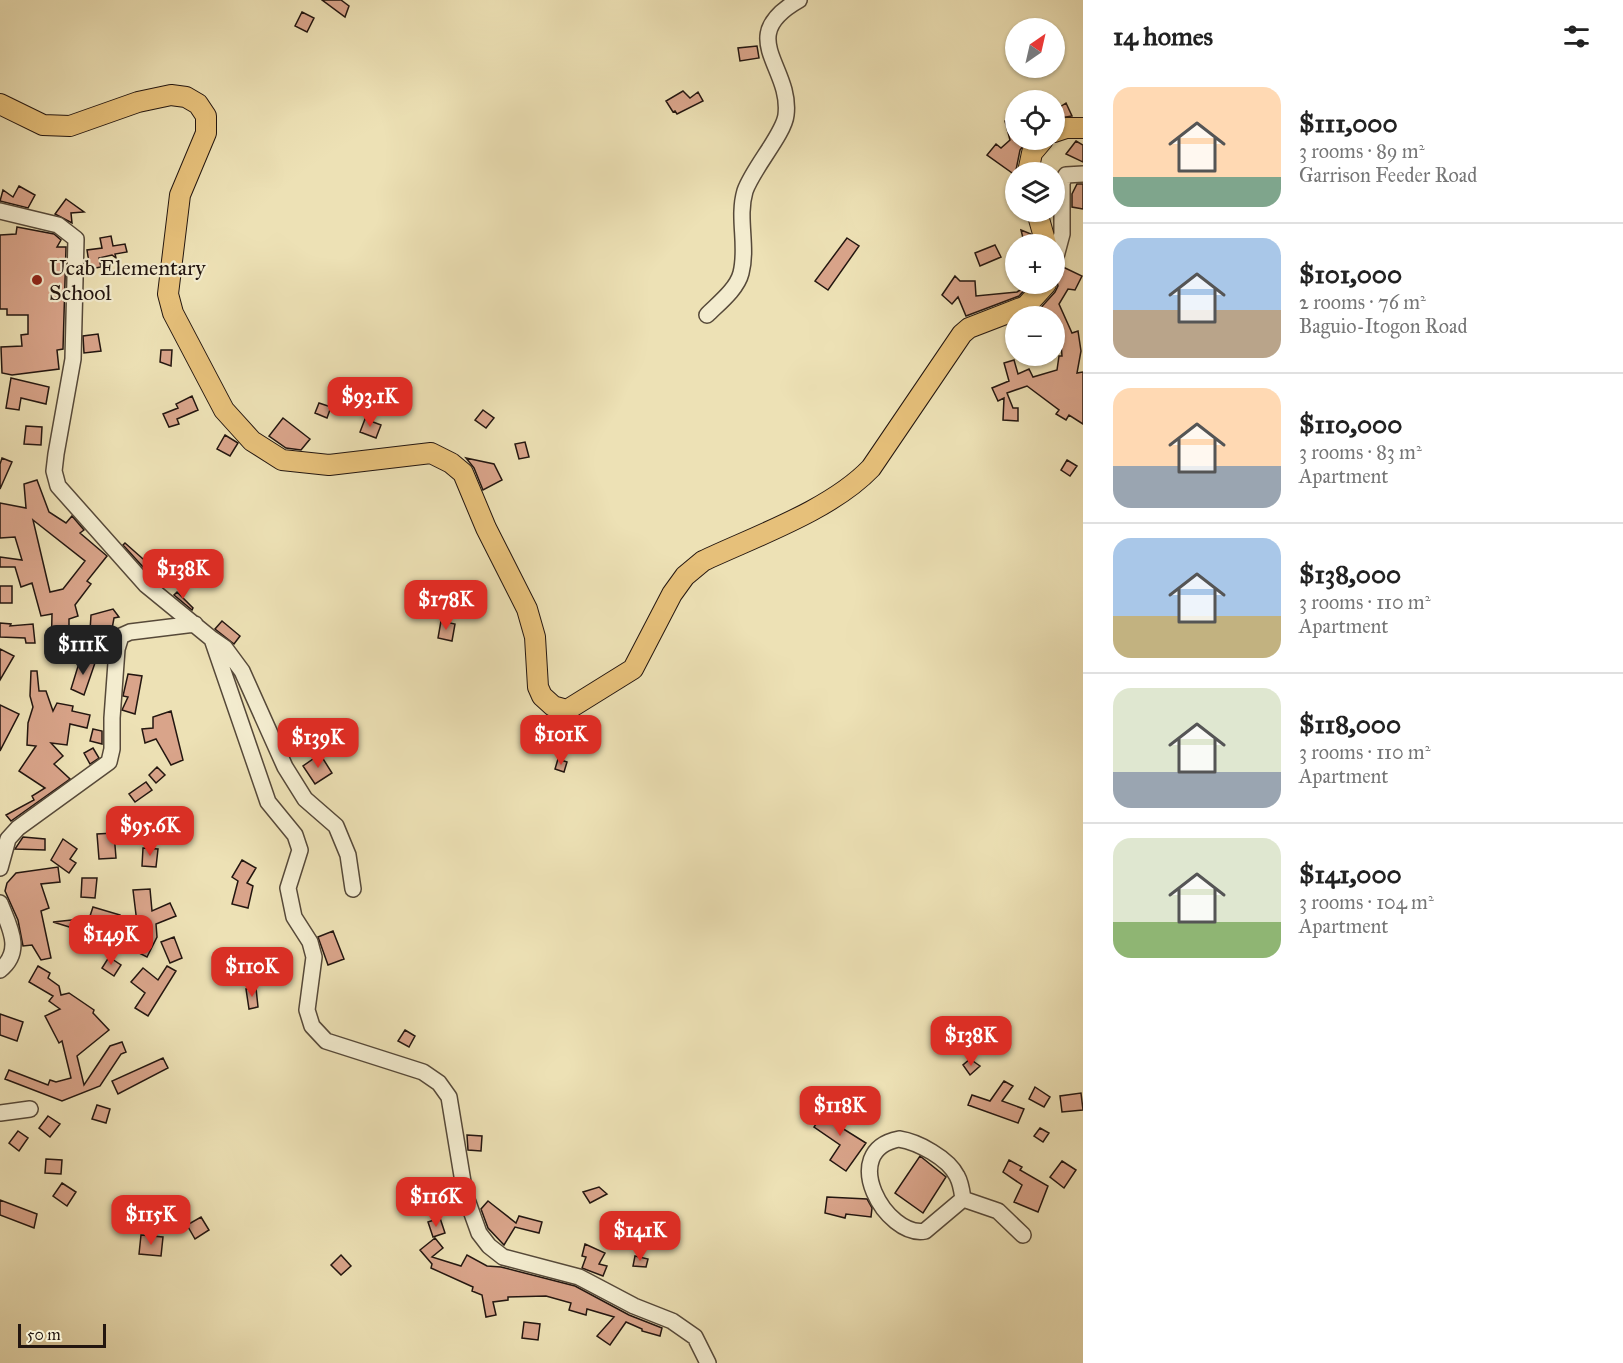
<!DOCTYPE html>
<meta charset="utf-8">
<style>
body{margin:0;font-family:"IM FELL Great Primer",serif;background:#f2f2f2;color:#222;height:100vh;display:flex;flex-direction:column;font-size:22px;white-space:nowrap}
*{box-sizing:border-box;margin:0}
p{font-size:20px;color:#767676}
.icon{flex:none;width:33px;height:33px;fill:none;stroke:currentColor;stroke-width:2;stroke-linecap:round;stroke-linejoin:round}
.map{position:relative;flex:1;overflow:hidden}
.side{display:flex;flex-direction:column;background:#fff;width:540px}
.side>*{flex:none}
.needle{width:39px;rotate:34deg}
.fabs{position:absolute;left:1005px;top:18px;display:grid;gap:12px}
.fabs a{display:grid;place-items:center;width:60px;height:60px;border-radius:50%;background:#fff;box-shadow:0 2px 4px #0004;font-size:30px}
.scale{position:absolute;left:18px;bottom:15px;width:88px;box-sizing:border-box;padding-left:6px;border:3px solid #231610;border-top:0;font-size:16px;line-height:21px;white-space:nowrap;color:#231610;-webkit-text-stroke:4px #f3eccf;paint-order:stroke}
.price{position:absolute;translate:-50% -51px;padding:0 14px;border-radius:12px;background:#d93025;color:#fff;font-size:20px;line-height:39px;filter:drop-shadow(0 2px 3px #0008)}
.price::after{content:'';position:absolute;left:50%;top:36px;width:18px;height:14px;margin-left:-9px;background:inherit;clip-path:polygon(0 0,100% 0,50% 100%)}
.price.on{background:#222;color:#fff}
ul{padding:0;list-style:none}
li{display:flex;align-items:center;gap:18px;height:150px;padding:0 30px}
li+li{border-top:2px solid #e0e0e0}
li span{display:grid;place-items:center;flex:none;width:168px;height:120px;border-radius:18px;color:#555}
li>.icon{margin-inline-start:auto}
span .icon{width:72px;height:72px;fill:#fffc;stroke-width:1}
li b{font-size:26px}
h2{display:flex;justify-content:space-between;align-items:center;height:72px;padding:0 30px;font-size:26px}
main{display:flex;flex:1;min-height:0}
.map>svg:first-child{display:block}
.building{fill:#d9a48a;stroke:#231610;stroke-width:1.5;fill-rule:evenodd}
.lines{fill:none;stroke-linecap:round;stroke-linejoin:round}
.minor-casing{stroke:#564939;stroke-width:18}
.major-casing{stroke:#231610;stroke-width:22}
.minor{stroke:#f3eccf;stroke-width:15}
.major{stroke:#e6c07a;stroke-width:20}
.poi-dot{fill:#8f2418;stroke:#f3eccf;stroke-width:2}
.labels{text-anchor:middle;stroke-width:4.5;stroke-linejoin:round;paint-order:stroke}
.poi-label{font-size:22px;fill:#231610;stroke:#f3eccf;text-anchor:start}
</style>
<main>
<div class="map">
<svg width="1083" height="1363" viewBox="0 0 1083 1363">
<rect width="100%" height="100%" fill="#ede1b5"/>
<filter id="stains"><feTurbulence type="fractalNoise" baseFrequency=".00333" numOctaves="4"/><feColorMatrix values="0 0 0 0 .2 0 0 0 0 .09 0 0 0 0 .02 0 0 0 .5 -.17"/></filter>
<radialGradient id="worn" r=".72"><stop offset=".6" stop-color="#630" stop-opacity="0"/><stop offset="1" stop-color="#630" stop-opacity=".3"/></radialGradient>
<path class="building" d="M 322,0 L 341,0 L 349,6 L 345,17 Z
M 302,12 L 314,18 L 307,32 L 295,26 Z
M 757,46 L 759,58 L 740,61 L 738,48 Z
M 683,91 L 690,98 L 698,92 L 703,101 L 677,114 L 675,111 L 673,112 L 666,101 Z
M 1066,103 L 1072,116 L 1054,119 L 1054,111 Z
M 1016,119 L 1016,140 L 1028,140 L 1020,150 L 1015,175 L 987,155 L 996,144 L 1001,148 L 1010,140 L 1005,121 Z
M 1076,141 L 1083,145 L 1083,162 L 1066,154 Z
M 1077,184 L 1083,184 L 1083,209 L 1072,207 L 1072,194 Z
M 19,186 L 35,195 L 28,208 L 0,201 L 3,190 L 13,197 Z
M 66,199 L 84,212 L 71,213 L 72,223 L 55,214 Z
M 17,227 L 54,234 L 61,240 L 57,247 L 66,247 L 63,349 L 57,350 L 59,369 L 12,375 L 2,373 L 1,347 L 22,346 L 21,335 L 28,334 L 28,315 L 7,315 L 7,309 L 0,309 L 0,235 L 16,234 Z
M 1021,230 L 1031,234 L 1034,244 L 1021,244 L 1023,238 Z
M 111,236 L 113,246 L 125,244 L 127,252 L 115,254 L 116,258 L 112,255 L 99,258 L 101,267 L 90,269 L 87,250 L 102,248 L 100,238 Z
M 847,238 L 859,246 L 828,290 L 815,281 Z
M 995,245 L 1001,257 L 980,266 L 975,253 Z
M 1063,267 L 1082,276 L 1075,290 L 1068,289 L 1059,304 L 1072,333 L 1078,331 L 1081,351 L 1077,373 L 1083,372 L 1083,424 L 1069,415 L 1066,420 L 1056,414 L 1059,410 L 1027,386 L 1007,393 L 1013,408 L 1018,408 L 1018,421 L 1003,420 L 1004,398 L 998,401 L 992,388 L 1009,381 L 1004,363 L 1014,360 L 1018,374 L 1029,369 L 1033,377 L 1057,370 L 1059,356 L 1062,356 L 1061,344 L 1059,331 L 1054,333 L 1054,316 L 1038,316 L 1036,313 L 1055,292 L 1058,286 L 1056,278 Z
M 955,276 L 960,281 L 975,281 L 976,296 L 1017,292 L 1030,284 L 1019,296 L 966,316 L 958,297 L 952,304 L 942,295 Z
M 98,334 L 101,351 L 84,353 L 83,336 Z
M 161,350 L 172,350 L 171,366 L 160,362 Z
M 11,378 L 49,387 L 46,404 L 21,398 L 19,410 L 6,408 Z
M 192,396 L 198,410 L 177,419 L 179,424 L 169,427 L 163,414 L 178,408 L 176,404 Z
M 319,403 L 331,407 L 327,418 L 315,413 Z
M 483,410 L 494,418 L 486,428 L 475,420 Z
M 283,418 L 310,439 L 301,450 L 286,448 L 269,436 Z
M 365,419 L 381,425 L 376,438 L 360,432 Z
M 26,426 L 42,427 L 41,445 L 24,444 Z
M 225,435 L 238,443 L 230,456 L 217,449 Z
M 525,442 L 529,457 L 519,459 L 515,444 Z
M 2,458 L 12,462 L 0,489 L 0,464 Z
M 466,458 L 494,464 L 502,480 L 483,490 L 474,468 Z
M 1067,460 L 1077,466 L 1070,476 L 1061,470 Z
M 37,480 L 49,512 L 66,523 L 72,516 L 84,530 L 80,533 L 107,556 L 87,581 L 91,584 L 75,605 L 78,616 L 69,619 L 69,637 L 59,636 L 61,657 L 51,657 L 52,614 L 41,616 L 32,583 L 21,587 L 15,567 L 0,567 L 0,557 L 22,560 L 15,537 L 0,538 L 0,503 L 26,508 L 24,484 ZM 33,520 L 85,561 L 63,589 L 50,592 Z
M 125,543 L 160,574 L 155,580 L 123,545 Z
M 0,586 L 12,586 L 12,603 L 0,603 Z
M 177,592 L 193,608 L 192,610 L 174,595 Z
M 113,609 L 119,617 L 114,618 L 110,640 L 103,639 L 98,654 L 82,655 L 90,631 L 91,615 Z
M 222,621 L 240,636 L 234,644 L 215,629 Z
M 441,621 L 455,624 L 452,641 L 438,638 Z
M 0,623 L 11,624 L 10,626 L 33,624 L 35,643 L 26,643 L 25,638 L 0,637 Z
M 0,649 L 14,656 L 0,680 Z
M 97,657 L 84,695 L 71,689 L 79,663 Z
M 31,671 L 37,671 L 39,691 L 46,691 L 53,711 L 57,703 L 73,706 L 72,711 L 90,715 L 87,728 L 70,724 L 67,745 L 51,743 L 63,756 L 54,764 L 70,779 L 11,821 L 6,815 L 34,800 L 32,796 L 45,788 L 19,771 L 36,746 L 27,745 L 28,723 L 33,707 L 30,696 Z
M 128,674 L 142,676 L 135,714 L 122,710 L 128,697 L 123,696 Z
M 0,705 L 19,714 L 0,751 Z
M 171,711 L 183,760 L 171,765 L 156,739 L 145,743 L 142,729 L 153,728 L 153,717 Z
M 93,729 L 102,731 L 102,744 L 90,741 Z
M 93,748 L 99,758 L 90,764 L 84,753 Z
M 320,754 L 332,773 L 315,784 L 303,766 Z
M 558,759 L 567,762 L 564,772 L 555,769 Z
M 157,767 L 165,775 L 156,783 L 149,775 Z
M 146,782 L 152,790 L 135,802 L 129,794 Z
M 174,811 L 183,821 L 166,835 L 158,825 Z
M 114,833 L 116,858 L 99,859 L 97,834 Z
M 23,837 L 45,839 L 45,850 L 15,849 Z
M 63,839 L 77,849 L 70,859 L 76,863 L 69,873 L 51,860 Z
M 143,848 L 158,849 L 156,867 L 142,866 Z
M 242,860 L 256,868 L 247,883 L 253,886 L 248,908 L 232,904 L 238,881 L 232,877 Z
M 58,867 L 60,882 L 41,884 L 49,908 L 41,911 L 51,958 L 41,960 L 32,945 L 23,946 L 18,920 L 5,891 L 7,883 L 16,873 Z
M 82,878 L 97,878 L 95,898 L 81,897 Z
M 150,889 L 152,911 L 170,903 L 176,916 L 156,924 L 157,937 L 147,957 L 135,951 L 146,930 L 138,931 L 133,890 Z
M 93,907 L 120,915 L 112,940 L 53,922 L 81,919 L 88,922 Z
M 333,931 L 344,959 L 328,965 L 318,937 Z
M 174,937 L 182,958 L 170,963 L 161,942 Z
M 109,957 L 121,965 L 114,976 L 102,968 Z
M 38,966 L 50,973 L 48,978 L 59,986 L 61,995 L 69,993 L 94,1010 L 93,1013 L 109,1030 L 77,1056 L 84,1085 L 110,1046 L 122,1042 L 126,1052 L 121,1054 L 100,1086 L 62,1101 L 5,1079 L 9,1070 L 48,1085 L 50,1080 L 56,1082 L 71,1078 L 62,1041 L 59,1043 L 45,1016 L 60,1009 L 49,1001 L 53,996 L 29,982 Z
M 167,966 L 176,971 L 148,1016 L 135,1008 L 145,993 L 131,982 L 143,968 L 158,980 Z
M 256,988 L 258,1007 L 249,1009 L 246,989 Z
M 0,1014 L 23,1022 L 17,1041 L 0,1035 Z
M 405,1030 L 415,1036 L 409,1047 L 398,1041 Z
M 163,1058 L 168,1068 L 118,1094 L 112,1081 Z
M 970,1059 L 980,1066 L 970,1075 L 963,1065 Z
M 1004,1081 L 1013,1086 L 1002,1101 L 1024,1109 L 1018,1123 L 968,1105 L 972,1095 L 990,1101 Z
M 1035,1087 L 1050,1097 L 1044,1107 L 1029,1099 Z
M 1081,1093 L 1083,1110 L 1062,1112 L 1060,1096 Z
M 831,1102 L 846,1112 L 837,1125 L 866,1143 L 846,1171 L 830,1160 L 840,1145 L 814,1127 Z
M 97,1105 L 110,1109 L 106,1123 L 92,1119 Z
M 48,1116 L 60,1124 L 50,1137 L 39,1128 Z
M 1040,1128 L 1049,1133 L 1043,1142 L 1034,1136 Z
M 18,1131 L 28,1138 L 19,1151 L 9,1143 Z
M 467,1135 L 482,1136 L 481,1151 L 468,1150 Z
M 920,1156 L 946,1177 L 923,1213 L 895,1193 Z
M 46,1159 L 62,1160 L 61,1174 L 45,1173 Z
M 1009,1160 L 1022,1167 L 1020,1170 L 1048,1186 L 1038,1212 L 1014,1202 L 1022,1185 L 1003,1172 Z
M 1062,1161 L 1076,1170 L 1064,1188 L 1050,1177 Z
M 62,1183 L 76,1192 L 67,1206 L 53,1196 Z
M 599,1187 L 607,1194 L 590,1203 L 583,1192 Z
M 827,1197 L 867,1199 L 872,1208 L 871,1217 L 846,1214 L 845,1218 L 825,1213 Z
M 0,1200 L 37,1214 L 34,1228 L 0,1215 Z
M 488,1201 L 516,1223 L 519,1216 L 542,1222 L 539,1233 L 515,1227 L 504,1245 L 488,1228 L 481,1209 Z
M 201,1217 L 209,1230 L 195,1239 L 187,1225 Z
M 440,1218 L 445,1233 L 433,1237 L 428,1222 Z
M 141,1235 L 163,1237 L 161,1256 L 139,1254 Z
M 435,1238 L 443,1248 L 432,1257 L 461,1266 L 467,1255 L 487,1266 L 501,1267 L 575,1286 L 629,1315 L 662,1328 L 660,1336 L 642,1331 L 642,1329 L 626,1322 L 610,1345 L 597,1336 L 614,1317 L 587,1309 L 586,1315 L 569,1310 L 571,1303 L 546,1296 L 508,1297 L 508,1300 L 493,1302 L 496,1315 L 486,1317 L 482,1295 L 472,1291 L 473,1287 L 431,1268 L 432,1264 L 420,1250 Z
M 585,1244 L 605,1253 L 599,1264 L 607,1266 L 603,1276 L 582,1268 L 586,1257 L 582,1256 Z
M 341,1255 L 351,1266 L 341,1275 L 331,1265 Z
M 635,1256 L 648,1259 L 646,1267 L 633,1266 Z
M 524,1322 L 540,1324 L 538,1340 L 522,1338 Z"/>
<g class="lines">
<defs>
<path id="minor" d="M 0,211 L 58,225 L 76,239 L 73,359 L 56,454 L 54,471 L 58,486 L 146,585 L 212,639 L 268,802 L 295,835 L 300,850 L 288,888 L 294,917 L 310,942 L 314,957 L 307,1010 L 312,1026 L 326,1041 L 423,1072 L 439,1083 L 449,1097 L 465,1194 L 479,1233 L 489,1246 L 503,1257 L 579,1277 L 634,1306 L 672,1321 L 695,1337 L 708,1363
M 1054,264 L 1062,234 L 1062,182 L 1066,175 L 1083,174
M 707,315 C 719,303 737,289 741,273 C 748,246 737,218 745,191 C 753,168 784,134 786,115 C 792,66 734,37 799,0
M 212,639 L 225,648 L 242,671 L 285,767 L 305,799 L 336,826 L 348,855 L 353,889
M 0,868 L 8,839 L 18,828 L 109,762 L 112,749 L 112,718 L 117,649 L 121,636 L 130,632 L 195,624
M 0,903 C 9,926 24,951 0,970
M 0,1113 L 30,1109
M 899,1139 C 918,1142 948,1158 957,1176 C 961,1183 962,1192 963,1199 L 925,1231 C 886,1238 837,1151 899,1139 Z
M 963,1199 L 998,1211 L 1023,1235"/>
<path id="major" d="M 0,104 L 43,125 L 70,126 L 138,102 L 171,95 L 186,97 L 198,104 L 206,116 L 206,133 L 180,195 L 168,294 L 173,313 L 224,410 L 252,441 L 282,460 L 329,465 L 431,453 L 451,463 L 463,473 L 486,528 L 527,609 L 535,637 L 538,687 L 542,696 L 553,706 L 567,710 L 633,669 L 672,594 L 685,576 L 703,561 C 756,536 831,510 871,468 L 962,334 L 969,328 L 1026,306 L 1046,284
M 1054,132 L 1066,128 L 1083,128
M 1028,172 L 1032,153 L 1043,140
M 1037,212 L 1046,244"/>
</defs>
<use href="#minor" class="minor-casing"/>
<use href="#major" class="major-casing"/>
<use href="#minor" class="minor"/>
<use href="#major" class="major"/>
</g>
<circle class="poi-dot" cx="37" cy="280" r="6"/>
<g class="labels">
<g class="poi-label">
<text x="49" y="275">Ucab Elementary<tspan x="49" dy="25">School</tspan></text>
</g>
</g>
<rect width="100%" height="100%" filter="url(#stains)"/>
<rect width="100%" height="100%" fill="url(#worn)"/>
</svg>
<div class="fabs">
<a><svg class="needle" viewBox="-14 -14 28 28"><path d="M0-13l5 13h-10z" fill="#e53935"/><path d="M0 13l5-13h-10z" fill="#767676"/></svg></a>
<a><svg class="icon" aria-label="locate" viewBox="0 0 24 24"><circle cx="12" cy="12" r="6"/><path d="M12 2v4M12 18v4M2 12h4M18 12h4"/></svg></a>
<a><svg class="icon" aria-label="layers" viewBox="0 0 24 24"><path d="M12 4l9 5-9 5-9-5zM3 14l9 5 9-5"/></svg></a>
<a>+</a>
<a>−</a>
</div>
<div class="scale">50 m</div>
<b class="price" style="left:370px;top:428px">$93.1K</b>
<b class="price" style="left:183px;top:600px">$138K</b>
<b class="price" style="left:446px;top:631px">$178K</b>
<b class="price on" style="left:83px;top:676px">$111K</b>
<b class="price" style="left:561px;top:766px">$101K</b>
<b class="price" style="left:318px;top:769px">$139K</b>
<b class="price" style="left:150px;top:857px">$95.6K</b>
<b class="price" style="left:111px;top:966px">$149K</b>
<b class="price" style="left:252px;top:998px">$110K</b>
<b class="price" style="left:971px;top:1067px">$138K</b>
<b class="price" style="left:840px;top:1137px">$118K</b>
<b class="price" style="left:436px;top:1228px">$116K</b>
<b class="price" style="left:151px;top:1246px">$115K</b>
<b class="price" style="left:640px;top:1262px">$141K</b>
</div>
<section class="side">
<h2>14 homes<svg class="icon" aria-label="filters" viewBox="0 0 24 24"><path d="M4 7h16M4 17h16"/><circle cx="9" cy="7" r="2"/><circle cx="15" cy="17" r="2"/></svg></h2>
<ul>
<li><span style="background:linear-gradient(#ffd9b3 75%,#7fa58c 0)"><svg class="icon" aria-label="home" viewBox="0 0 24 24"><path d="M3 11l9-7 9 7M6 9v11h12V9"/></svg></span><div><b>$111,000</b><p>3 rooms · 89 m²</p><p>Garrison Feeder Road</p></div></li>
<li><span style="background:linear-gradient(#a9c7e8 60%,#b9a48a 0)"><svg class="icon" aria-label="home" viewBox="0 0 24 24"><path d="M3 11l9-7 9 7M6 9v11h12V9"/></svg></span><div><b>$101,000</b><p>2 rooms · 76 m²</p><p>Baguio-Itogon Road</p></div></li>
<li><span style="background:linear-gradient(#ffd9b3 65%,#9aa5b1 0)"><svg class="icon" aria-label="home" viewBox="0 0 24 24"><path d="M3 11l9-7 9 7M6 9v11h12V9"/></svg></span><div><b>$110,000</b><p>3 rooms · 83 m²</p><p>Apartment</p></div></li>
<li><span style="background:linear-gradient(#a9c7e8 65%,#c2b280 0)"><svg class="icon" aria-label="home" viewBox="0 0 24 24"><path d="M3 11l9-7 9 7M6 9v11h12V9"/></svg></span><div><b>$138,000</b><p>3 rooms · 110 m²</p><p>Apartment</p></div></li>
<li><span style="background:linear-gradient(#dfe7d0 70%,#9aa5b1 0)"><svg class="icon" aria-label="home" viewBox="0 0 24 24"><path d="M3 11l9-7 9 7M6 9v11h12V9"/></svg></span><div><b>$118,000</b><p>3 rooms · 110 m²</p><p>Apartment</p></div></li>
<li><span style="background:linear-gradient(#dfe7d0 70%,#8fb573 0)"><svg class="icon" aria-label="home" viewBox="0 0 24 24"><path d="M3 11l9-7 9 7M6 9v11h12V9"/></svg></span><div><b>$141,000</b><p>3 rooms · 104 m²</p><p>Apartment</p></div></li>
</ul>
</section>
</main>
